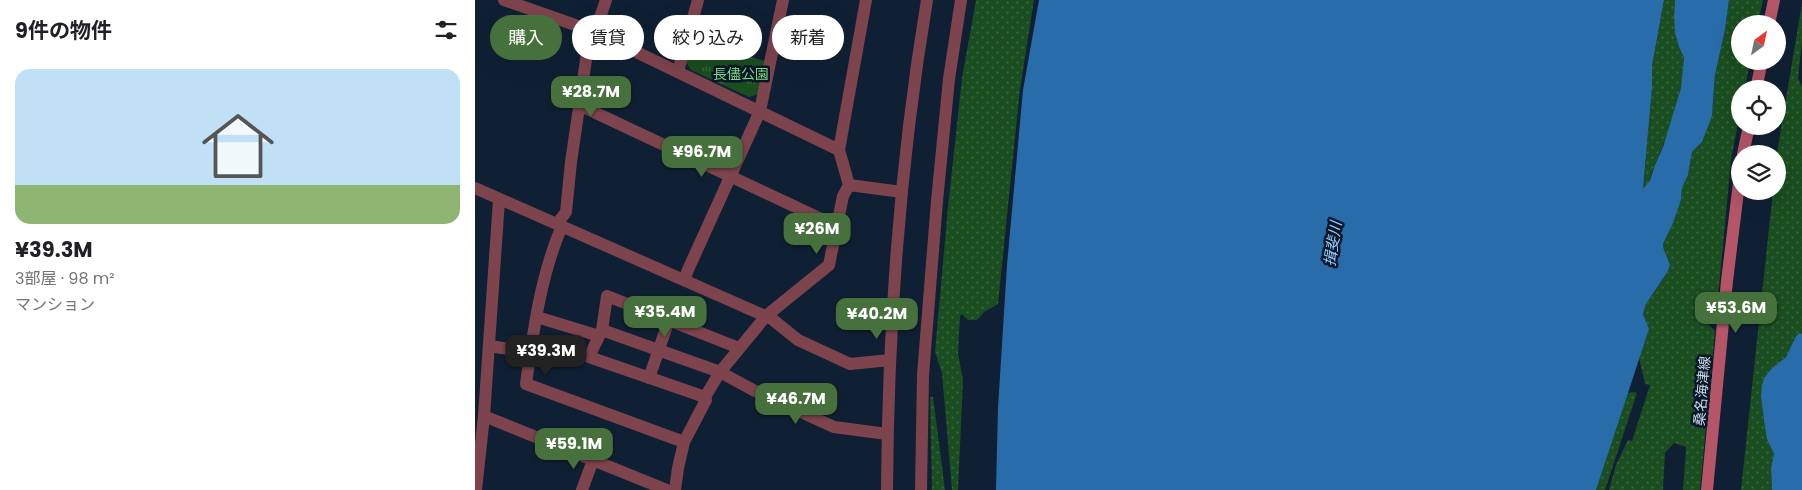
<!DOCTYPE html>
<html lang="ja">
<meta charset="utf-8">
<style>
body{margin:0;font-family:Poppins,"Noto Sans JP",sans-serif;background:#f6f6f6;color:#202124;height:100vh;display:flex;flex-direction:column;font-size:19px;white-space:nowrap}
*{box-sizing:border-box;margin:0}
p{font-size:16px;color:#757577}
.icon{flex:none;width:28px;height:28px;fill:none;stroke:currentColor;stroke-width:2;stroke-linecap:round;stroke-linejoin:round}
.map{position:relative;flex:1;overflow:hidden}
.panel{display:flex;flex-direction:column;background:#fff;width:475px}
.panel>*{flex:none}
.top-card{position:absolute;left:15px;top:15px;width:475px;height:45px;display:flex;gap:10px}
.needle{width:32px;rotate:33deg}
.controls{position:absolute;left:1256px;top:15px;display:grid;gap:10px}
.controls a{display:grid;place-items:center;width:55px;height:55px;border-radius:50%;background:#fff;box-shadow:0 5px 20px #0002;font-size:25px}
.price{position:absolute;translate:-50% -42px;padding:0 11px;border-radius:10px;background:#47713c;color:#fff;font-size:16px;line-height:32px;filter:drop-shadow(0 1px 2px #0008)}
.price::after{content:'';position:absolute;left:50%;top:30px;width:15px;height:11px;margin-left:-8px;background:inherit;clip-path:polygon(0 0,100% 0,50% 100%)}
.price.current{background:#222;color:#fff}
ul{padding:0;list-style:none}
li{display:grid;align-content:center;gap:10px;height:265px;padding:0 15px}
li span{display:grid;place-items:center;height:155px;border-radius:15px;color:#555}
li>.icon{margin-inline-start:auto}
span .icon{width:90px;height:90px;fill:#fffc;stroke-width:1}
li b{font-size:21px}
h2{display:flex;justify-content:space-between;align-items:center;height:60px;padding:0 15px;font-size:21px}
.chip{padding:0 18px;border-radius:22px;background:#fff;box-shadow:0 5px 20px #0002;font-size:18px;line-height:45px}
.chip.current{background:#47713c;color:#fff}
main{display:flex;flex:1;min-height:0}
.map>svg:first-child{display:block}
.grass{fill:url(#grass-dots)}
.park{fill:url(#park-tufts)}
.water{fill:#296caa}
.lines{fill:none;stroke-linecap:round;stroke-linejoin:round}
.minor{stroke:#7e444e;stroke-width:12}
.tertiary{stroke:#7e444e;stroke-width:12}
.secondary{stroke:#b45668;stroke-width:12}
.labels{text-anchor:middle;stroke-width:5;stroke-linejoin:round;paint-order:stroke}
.park-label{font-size:14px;fill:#7fdb85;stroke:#07172a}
.street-label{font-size:14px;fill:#d0dbe8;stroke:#07172a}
.water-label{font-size:15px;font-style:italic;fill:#9accff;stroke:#07172a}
</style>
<main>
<section class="panel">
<h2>9件の物件<svg class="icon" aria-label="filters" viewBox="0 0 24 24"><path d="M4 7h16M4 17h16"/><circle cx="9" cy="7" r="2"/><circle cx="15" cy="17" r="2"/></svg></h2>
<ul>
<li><span style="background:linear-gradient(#bfe0f5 75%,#8fb573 0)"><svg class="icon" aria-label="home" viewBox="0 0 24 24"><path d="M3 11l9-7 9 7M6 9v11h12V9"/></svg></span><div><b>¥39.3M</b><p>3部屋 · 98 m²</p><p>マンション</p></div></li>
</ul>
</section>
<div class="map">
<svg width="1327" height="490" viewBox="0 0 1327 490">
<defs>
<pattern id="grass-dots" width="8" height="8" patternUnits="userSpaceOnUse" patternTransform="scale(1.25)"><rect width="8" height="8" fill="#1a4e20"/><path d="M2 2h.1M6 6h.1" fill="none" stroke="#3a6740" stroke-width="1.8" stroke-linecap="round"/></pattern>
<pattern id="park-tufts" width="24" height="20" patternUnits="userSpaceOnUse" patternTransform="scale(1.25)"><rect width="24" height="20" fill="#1a4e20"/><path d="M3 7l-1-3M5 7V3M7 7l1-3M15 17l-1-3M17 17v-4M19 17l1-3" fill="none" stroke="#3a6740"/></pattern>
</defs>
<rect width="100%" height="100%" fill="#102034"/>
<path class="grass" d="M 501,0 L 559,0 L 545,89 L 523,304 L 509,312 L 502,320 L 493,320 L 487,314 L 485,316 L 483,353 L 488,380 L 483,490 L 477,490 L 467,373 L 460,352 L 473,207 L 487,78 Z
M 1189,0 L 1200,0 C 1199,16 1199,30 1203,45 C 1205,50 1208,55 1209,60 C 1211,88 1192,136 1181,163 C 1176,173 1176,181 1168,190 L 1177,88 L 1177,66 Z
M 1254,0 L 1288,0 L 1283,24 L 1265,24 L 1265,61 L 1275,61 L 1270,89 L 1265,89 L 1265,113 L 1256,160 L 1242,308 L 1235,317 L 1234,325 L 1240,331 L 1225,490 L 1208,490 L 1211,447 L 1199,443 L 1190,453 L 1188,490 L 1134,490 L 1141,465 L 1153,440 L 1157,441 L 1175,385 L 1170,384 L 1164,358 L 1174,329 L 1168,314 L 1171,304 L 1193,271 L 1195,263 L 1189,250 L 1188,244 L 1198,222 L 1206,200 L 1207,188 L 1213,175 L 1217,152 L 1225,145 L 1238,107 L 1240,75 L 1250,30 Z
M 1327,3 L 1327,41 L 1323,78 L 1327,87 L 1327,334 L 1325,334 L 1321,336 L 1311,357 L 1297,368 L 1289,378 L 1286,397 L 1290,428 L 1299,454 L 1296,468 L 1297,490 L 1266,490 L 1298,191 L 1302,191 L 1302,154 L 1305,134 Z
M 1159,392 L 1162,393 L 1130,490 L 1121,490 L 1152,393 Z
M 455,397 L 458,397 L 470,490 L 457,490 Z"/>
<path class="park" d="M 217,41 L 290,61 L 284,94 L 274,97 L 216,70 L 211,62 Z"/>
<path class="water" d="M 564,0 L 1189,0 L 1177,66 L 1177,88 L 1168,189 L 1175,180 L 1180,165 L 1188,147 L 1206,88 L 1209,58 L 1204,47 L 1200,33 L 1199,16 L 1200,0 L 1254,0 L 1250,30 L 1240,75 L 1237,116 L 1227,142 L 1217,152 L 1213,175 L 1207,188 L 1206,200 L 1198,223 L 1188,244 L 1189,250 L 1195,264 L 1193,271 L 1171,304 L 1168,314 L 1174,329 L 1121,490 L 521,490 L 523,408 L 532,265 L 548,90 Z
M 1325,333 L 1327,334 L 1327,490 L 1297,490 L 1296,468 L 1299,454 L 1292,439 L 1290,428 L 1286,397 L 1287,385 L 1289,378 L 1297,368 L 1311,357 L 1321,336 Z"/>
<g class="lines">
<path class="minor" d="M 29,0 L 120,32 L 364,150 L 374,185 L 368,196 L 354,265 L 291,316 L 245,372 L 230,397 L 231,400 L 209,442 L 203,468 L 200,490
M 203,71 L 223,0
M 104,105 L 361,226
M 364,150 L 391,0
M 374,185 L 427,192
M 0,188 L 297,319 L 323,340 L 375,364 L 415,360
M 82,224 L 91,212 L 96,162 L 113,46 L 120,32 L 131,0
M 87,226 C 66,274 58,332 51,384 L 209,442
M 210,281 L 212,272 L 285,111 L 308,0
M 62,317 L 124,336
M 127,330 L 245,372 L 278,390 L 359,427 L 412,434
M 14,346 L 55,352
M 174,378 L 194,320
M 230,397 L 114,357 L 127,330 L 132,296 L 264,348
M 9,416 L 192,490
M 107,490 L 118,460
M 412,490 C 413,326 425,162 452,0
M 446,490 L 448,375 L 462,201 L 474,79 L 486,0"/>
<path class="tertiary" d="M 1,490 L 9,416 L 24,200"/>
<path class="secondary" d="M 1294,24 L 1299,0
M 1281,89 L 1287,61
M 1268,154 L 1274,126
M 1232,490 L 1252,281 L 1265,175"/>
</g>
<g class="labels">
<g class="park-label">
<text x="266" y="79">長儘公園</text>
</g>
<g class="street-label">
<text transform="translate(1227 391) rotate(-85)" y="5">桑名海津線</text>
</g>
<g class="water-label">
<text transform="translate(858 244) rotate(-81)" y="5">揖斐川</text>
</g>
</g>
</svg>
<div class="controls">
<a><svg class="needle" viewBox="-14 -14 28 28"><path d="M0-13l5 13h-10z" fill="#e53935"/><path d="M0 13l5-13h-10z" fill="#757577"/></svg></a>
<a><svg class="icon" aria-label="locate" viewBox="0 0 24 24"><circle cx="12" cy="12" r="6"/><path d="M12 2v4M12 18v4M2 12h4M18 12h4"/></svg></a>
<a><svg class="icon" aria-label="layers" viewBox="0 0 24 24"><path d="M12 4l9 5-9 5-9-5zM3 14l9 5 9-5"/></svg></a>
</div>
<b class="price" style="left:116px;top:118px">¥28.7M</b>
<b class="price" style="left:227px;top:178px">¥96.7M</b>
<b class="price" style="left:342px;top:255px">¥26M</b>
<b class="price" style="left:1261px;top:334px">¥53.6M</b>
<b class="price" style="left:190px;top:338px">¥35.4M</b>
<b class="price" style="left:402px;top:340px">¥40.2M</b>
<b class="price current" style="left:71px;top:377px">¥39.3M</b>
<b class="price" style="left:321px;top:425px">¥46.7M</b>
<b class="price" style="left:99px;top:470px">¥59.1M</b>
<div class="top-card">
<a class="chip current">購入</a>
<a class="chip">賃貸</a>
<a class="chip">絞り込み</a>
<a class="chip">新着</a>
</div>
</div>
</main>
